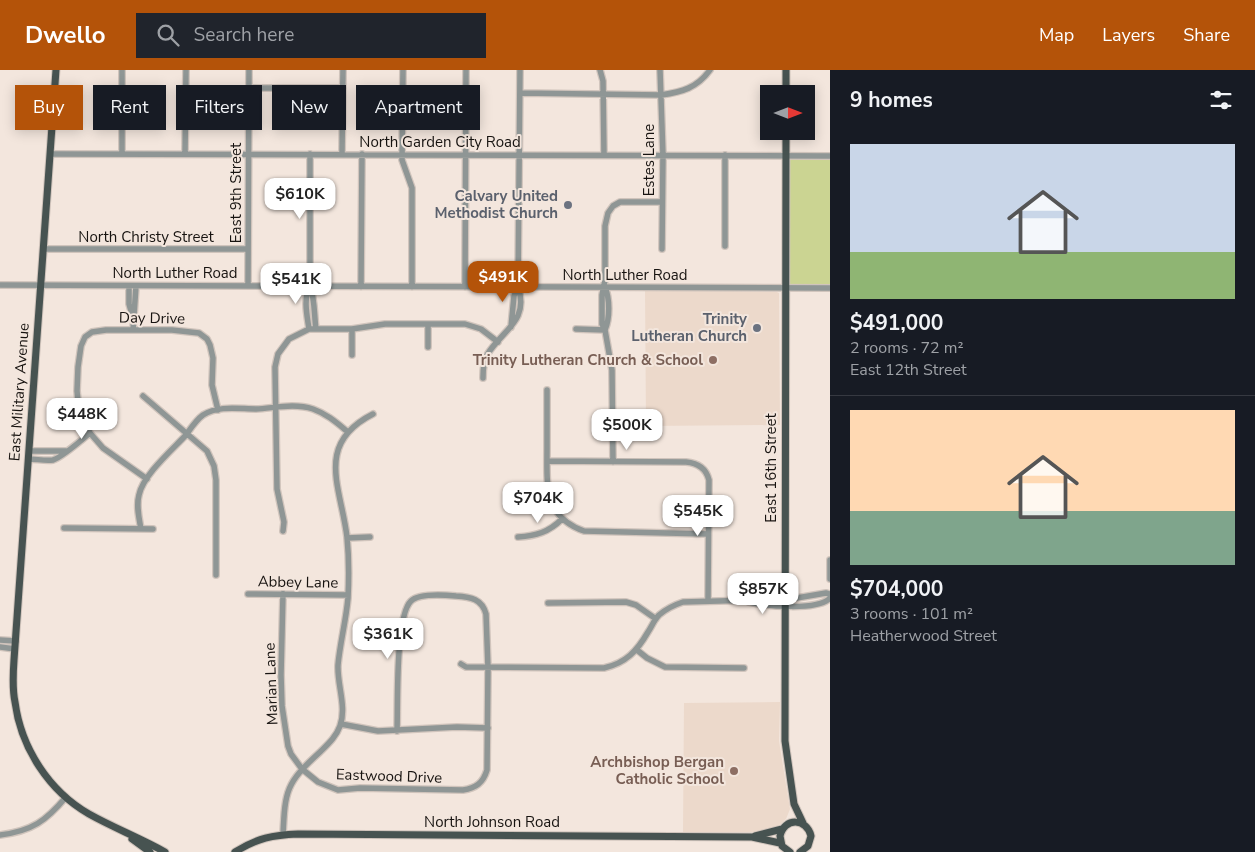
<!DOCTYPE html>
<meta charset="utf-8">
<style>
body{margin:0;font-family:"Nunito Sans",sans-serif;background:#20242c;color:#f1f3f6;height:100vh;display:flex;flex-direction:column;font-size:19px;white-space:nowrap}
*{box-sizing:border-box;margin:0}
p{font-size:16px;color:#9ea1a6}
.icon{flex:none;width:28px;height:28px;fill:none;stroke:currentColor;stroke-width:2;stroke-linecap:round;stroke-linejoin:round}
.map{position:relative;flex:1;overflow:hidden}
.details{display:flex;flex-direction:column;background:#171b24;width:425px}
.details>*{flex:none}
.hud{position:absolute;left:15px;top:15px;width:475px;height:45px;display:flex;gap:10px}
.needle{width:32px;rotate:90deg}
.buttons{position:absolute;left:760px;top:15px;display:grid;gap:10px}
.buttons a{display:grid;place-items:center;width:55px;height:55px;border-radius:0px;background:#171b24;box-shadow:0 2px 12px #0003;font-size:25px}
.price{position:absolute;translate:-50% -42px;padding:0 11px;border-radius:10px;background:#fff;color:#222;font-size:16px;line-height:32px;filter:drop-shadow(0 1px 2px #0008)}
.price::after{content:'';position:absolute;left:50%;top:30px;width:15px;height:11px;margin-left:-8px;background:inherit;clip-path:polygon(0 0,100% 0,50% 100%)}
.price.on{background:#b45309;color:#fff}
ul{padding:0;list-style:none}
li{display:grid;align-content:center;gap:10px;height:265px;padding:0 20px}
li+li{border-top:1px solid #363941}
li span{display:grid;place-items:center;height:155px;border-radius:0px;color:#555}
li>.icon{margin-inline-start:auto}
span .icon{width:90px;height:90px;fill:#fffc;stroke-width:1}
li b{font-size:21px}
h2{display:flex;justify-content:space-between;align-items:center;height:60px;padding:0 20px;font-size:21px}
.pill{padding:0 18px;border-radius:0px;background:#171b24;box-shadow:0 2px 12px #0003;font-size:18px;line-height:45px}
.pill.on{background:#b45309;color:#fff}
header{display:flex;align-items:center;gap:30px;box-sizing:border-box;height:70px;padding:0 25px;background:#b45309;color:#fff}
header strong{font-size:24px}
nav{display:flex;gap:28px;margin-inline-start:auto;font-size:18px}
.search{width:350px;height:45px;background:#20242c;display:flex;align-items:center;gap:12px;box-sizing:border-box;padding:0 18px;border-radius:0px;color:#9ea1a6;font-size:19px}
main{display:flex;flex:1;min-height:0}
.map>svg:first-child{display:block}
.built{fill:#ecd9cb}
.green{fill:#cbd492}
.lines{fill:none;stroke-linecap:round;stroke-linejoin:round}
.minor-casing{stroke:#d0c4bc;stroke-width:8}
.major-casing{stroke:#d0c4bc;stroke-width:9}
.minor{stroke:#8f9695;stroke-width:5.5}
.major{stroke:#475351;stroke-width:7}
.worship-dot{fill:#6b7280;stroke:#f3e6dd;stroke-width:2}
.education-dot{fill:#8d6e63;stroke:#f3e6dd;stroke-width:2}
.labels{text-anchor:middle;stroke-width:4;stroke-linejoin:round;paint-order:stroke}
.street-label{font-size:15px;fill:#171310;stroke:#f3e6dd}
.worship-label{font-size:15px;font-weight:bold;fill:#5b616d;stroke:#f3e6dd;text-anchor:end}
.education-label{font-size:15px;font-weight:bold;fill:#785e54;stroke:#f3e6dd;text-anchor:end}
</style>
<header>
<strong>Dwello</strong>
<div class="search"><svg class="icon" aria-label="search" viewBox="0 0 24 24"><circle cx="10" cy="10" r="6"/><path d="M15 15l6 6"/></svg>Search here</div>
<nav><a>Map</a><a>Layers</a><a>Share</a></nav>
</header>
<main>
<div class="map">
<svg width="830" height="782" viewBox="0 0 830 782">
<rect width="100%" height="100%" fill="#f3e6dd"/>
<path class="built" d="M 645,219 L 777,222 L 779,223 L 780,355 L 646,356 Z
M 780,632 L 779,671 L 790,739 L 786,749 L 776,758 L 761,762 L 683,762 L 684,633 Z"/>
<path class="green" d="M 790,89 L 830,89 L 830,215 L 790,214 Z"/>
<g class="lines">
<defs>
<path id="minor" d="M 403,0 L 402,90 L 412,118 L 412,217
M 600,0 L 603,11 L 604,85
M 660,0 L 663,85 L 662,179
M 249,18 L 343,18
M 520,23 L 661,25 C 682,22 697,18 710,0
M 50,84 L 830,86
M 122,84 L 122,0
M 185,84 L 186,0
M 310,84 L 310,216 C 315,229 314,245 316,259
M 342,84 L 343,0
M 725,85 L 725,176
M 43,179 L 248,179
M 0,215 L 830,218
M 129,216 L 129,234 L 133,248
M 248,216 L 249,0
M 361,217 L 362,84
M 465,217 L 466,0
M 605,217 C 610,229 610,248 605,260
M 511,257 L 514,226 L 518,217
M 309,259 C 307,245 303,229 310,216
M 352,259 L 352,285
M 576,259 L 605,260
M 133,260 L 136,216
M 428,277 L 428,254
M 483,308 C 483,301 483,292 487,285 C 501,261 530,251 518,217 L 520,0
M 547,320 C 547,339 547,358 547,378 C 547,413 543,447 584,461 L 708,464
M 143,326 L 207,381 L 214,396 L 216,410 L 216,505
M 29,381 L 66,381
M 28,389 C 36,389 45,391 53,390 C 60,388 83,369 90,363
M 547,391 L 686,392 C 698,393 706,398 709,410 L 708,531
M 613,392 L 612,300 L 605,260 L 602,254 L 602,225 L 605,210 L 605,156 L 608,143 L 613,136 L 620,132 L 662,132
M 147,409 L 103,378 L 90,363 L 79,340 L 77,321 L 78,297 L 81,276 L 85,267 L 92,262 L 106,260 L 172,260 L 199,263 L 207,269 L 210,275 L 213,288 L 212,315 L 218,340
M 64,458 L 153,459
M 141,459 C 139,448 136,436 139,425 C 143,405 172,380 186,365 C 191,358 196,350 203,345 C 219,335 239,339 256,339 C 275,338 294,333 313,339 C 327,344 337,353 348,362
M 283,461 L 284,452 L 277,419 L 275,297 L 278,284 L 289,269 L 309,259 L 352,259 L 385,254 L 465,254 L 481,259 L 498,272
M 518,467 C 536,466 549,462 562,449
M 347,468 L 370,467
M 830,490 L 830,509
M 248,524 L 348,525
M 283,524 L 281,605 L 282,636 L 288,676 L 291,684 L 302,699 L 318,712 L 338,720 L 360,718 L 463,720 C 476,718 483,713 487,700 L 488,598 L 486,544 C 482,529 471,527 456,526 C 445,525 419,523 411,531 C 395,546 398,637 397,661
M 749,532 C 766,536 818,541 830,528
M 548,533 L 626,532 L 636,535 L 656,549
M 0,570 L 16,571
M 0,577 L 15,579
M 637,580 L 647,588 L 665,597 L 744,598
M 461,594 L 466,597 L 604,598 C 626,593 637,581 648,562 C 652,556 654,550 659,545 C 666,539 674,535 683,532 L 791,529 L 826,523 L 830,524
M 341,654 L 378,661 L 457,657 L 488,658
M 0,765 C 32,761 46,751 66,727
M 283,765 C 285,720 286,713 320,682 C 328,674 336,667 340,656 C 347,637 337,615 338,595 C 340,573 346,551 348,528 C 349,508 349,487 347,467 C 341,417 314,374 373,344"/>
<path id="major" d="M 56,0 L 14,590 C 13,604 12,618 15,632 C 21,678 49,721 89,744 C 114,758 140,768 165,782
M 786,24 L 786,0
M 786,61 L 785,671 L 794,734 L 803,753
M 755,766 L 782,759
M 132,769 L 150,782
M 235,782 C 257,768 273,765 298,764 L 752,767 L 780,773
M 790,782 L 782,776 L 780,766 C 784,747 807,748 811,766 L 808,776 L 800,782"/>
</defs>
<use href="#minor" class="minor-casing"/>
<use href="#major" class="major-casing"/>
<use href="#minor" class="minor"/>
<use href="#major" class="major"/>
</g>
<g class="worship-dot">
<circle cx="568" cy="135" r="5"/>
<circle cx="757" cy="258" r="5"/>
</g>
<g class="education-dot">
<circle cx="713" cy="290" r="5"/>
<circle cx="734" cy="701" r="5"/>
</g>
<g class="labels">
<g class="street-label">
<text x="440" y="77">North Garden City Road</text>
<text transform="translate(649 90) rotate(-90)" y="5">Estes Lane</text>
<text transform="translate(236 123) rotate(-90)" y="5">East 9th Street</text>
<text x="146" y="172">North Christy Street</text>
<text x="175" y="208">North Luther Road</text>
<text x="625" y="210">North Luther Road</text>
<text transform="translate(152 248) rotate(1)" y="5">Day Drive</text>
<text transform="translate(19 322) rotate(-86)" y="5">East Military Avenue</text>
<text transform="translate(771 398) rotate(-90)" y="5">East 16th Street</text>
<text transform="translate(298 512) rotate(1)" y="5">Abbey Lane</text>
<text transform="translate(271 614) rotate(-92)" y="5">Marian Lane</text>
<text transform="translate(389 706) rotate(2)" y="5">Eastwood Drive</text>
<text x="492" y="757">North Johnson Road</text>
</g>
<g class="worship-label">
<text x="558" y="131">Calvary United<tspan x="558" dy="17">Methodist Church</tspan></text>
<text x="747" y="254">Trinity<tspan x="747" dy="17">Lutheran Church</tspan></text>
</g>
<g class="education-label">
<text x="703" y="295">Trinity Lutheran Church &amp; School</text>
<text x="724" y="697">Archbishop Bergan<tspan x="724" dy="17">Catholic School</tspan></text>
</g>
</g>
</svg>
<div class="buttons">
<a><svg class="needle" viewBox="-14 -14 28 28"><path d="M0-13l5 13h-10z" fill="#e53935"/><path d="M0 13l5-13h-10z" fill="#9ea1a6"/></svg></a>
</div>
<b class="price" style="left:300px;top:150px">$610K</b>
<b class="price on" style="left:503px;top:233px">$491K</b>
<b class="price" style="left:296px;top:235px">$541K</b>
<b class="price" style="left:82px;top:370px">$448K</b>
<b class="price" style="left:627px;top:381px">$500K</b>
<b class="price" style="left:538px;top:454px">$704K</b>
<b class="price" style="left:698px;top:467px">$545K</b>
<b class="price" style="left:763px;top:545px">$857K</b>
<b class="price" style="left:388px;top:590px">$361K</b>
<div class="hud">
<a class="pill on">Buy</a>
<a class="pill">Rent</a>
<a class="pill">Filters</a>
<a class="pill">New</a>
<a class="pill">Apartment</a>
</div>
</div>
<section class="details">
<h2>9 homes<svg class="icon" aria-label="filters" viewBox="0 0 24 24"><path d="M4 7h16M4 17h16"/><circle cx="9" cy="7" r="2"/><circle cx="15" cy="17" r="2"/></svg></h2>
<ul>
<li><span style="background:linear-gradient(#c9d6e8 70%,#8fb573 0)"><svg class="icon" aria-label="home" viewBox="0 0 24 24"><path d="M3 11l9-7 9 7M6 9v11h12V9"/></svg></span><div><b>$491,000</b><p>2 rooms · 72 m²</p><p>East 12th Street</p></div></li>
<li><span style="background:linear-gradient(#ffd9b3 65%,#7fa58c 0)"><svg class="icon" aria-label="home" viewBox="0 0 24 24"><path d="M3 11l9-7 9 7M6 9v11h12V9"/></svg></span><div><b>$704,000</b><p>3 rooms · 101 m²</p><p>Heatherwood Street</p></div></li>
</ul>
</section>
</main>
